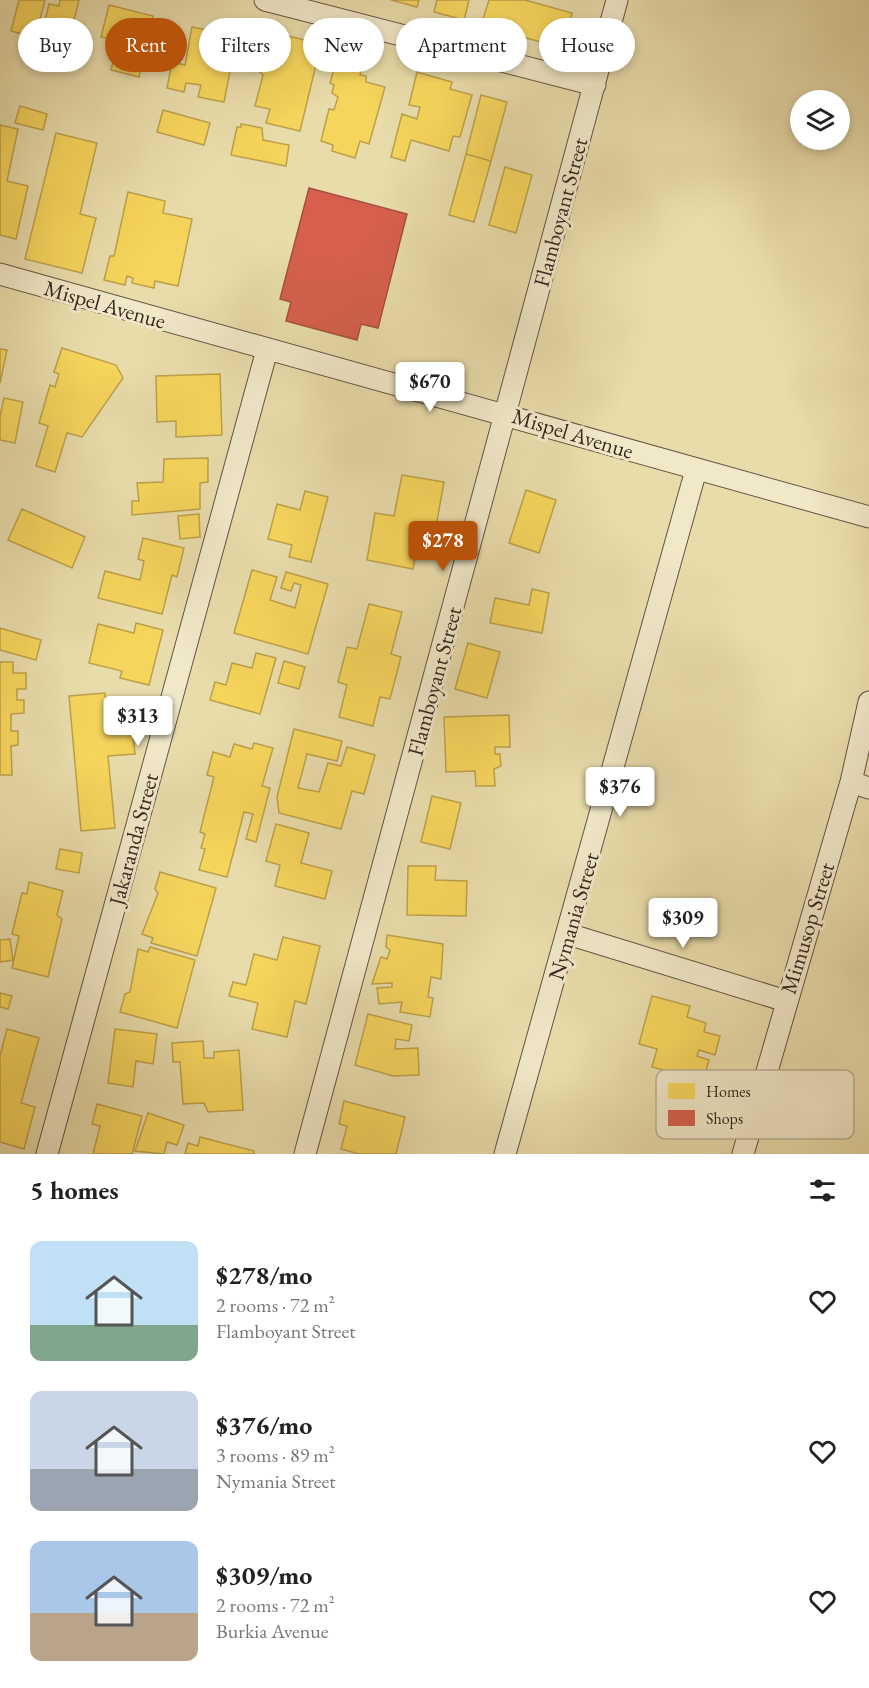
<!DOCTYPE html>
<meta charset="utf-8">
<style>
body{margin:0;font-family:"EB Garamond",serif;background:#f2f2f2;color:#222;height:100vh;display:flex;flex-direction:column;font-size:22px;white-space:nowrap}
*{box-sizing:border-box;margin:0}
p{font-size:20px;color:#767676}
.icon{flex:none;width:33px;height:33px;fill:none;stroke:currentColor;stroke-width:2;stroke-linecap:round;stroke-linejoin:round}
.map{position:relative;height:1154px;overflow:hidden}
.drawer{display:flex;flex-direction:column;background:#fff;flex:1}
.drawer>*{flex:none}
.top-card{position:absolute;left:18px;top:18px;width:834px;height:54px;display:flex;gap:12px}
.controls{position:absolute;left:790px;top:90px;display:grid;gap:12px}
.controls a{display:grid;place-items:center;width:60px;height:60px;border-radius:50%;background:#fff;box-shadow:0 3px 9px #0003;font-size:30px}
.price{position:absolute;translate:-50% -51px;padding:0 14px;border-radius:6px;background:#fff;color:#222;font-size:20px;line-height:39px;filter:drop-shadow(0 2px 3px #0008)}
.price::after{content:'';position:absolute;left:50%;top:36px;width:18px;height:14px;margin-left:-9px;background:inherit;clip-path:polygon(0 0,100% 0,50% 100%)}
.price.selected{background:#b45309;color:#fff}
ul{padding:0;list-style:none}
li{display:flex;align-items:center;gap:18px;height:150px;padding:0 30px}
li span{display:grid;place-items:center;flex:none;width:168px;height:120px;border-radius:12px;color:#555}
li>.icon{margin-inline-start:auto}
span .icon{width:72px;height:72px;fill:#fffc;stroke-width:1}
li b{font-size:26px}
h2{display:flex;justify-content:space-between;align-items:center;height:72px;padding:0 30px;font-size:26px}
.chip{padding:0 21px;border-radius:27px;background:#fff;box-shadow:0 3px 9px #0003;font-size:21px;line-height:54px}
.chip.selected{background:#b45309;color:#fff}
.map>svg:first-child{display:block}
.homes{fill:#f6d55c;stroke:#bca14a;stroke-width:1.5}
.shops{fill:#d6604d;stroke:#a64f40;stroke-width:1.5}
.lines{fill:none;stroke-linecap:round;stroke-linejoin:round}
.street-casing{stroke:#625443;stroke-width:23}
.street{stroke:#f1e8c8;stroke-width:21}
.labels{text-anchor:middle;stroke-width:6;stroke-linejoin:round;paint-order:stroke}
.street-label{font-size:22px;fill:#352720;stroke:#f1e8c8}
.key{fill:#f1e8c8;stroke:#b9ae96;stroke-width:1.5}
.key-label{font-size:16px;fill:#352720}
</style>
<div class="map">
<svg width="869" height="1154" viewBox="0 0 869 1154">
<rect width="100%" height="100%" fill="#e9dcab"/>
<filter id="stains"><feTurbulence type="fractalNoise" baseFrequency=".00333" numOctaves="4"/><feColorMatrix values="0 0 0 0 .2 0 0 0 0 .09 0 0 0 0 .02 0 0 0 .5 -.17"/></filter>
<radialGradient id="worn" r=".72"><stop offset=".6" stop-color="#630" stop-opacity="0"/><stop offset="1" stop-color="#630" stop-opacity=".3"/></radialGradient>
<path class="homes" d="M 19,0 L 45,0 L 35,38 L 11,31 Z
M 60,0 L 79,0 L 65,56 L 38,50 L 49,4 L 59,6 Z
M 391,0 L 419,0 L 417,7 Z
M 437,0 L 469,0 L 464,20 L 434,12 Z
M 489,0 L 525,0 L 572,13 L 563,48 L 489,28 L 490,24 L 482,22 Z
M 109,5 L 153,16 L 139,77 L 111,70 L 118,41 L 101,37 Z
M 192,27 L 237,36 L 224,102 L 198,97 L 201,85 L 186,83 L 184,92 L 167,88 L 172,62 L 185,65 Z
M 272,32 L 321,44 L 300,131 L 266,123 L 270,109 L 255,106 L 263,75 L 257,69 L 259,64 L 254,63 L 260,38 L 270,41 Z
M 336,62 L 362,69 L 360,75 L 366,76 L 366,82 L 385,87 L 369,144 L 360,141 L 355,158 L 332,151 L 333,145 L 321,141 L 329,109 L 334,110 L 338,97 L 332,93 L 334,85 L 330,83 Z
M 417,72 L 452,82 L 450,89 L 472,95 L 460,137 L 453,136 L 449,151 L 411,140 L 405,161 L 391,157 L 402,114 L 417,119 L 420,107 L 409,105 Z
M 481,95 L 507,102 L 491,161 L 466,154 Z
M 20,106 L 47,114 L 43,130 L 15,123 Z
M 163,110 L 210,123 L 204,145 L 157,132 Z
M 241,124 L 262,128 L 263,140 L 289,145 L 286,166 L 231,155 L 237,127 L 241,127 Z
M 0,125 L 18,129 L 7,181 L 28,186 L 16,239 L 0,235 Z
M 56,133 L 97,143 L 80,214 L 96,218 L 82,273 L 25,259 Z
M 466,154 L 491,161 L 474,222 L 449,215 Z
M 505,167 L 532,175 L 516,233 L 489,225 Z
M 128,192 L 165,201 L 163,213 L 192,219 L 178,286 L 155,281 L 154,288 L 132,283 L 133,278 L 127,276 L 125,285 L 104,280 L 110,256 L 114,256 Z
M 62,348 L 116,365 L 123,378 L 82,437 L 67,433 L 55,472 L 36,466 L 48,426 L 39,423 L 50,385 L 55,387 L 59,374 L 54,372 Z
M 0,349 L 7,350 L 0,383 Z
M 220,374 L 222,435 L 176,437 L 176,421 L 157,422 L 156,376 Z
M 4,398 L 23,402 L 15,443 L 0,440 L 0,417 Z
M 208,458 L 208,482 L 200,483 L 200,509 L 132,515 L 132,501 L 139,501 L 137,483 L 163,482 L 164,459 Z
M 402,475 L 444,482 L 435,532 L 420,529 L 413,569 L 367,560 L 375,513 L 394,516 Z
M 526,490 L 556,500 L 539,553 L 509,543 Z
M 305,491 L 328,497 L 311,562 L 289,557 L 292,545 L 268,539 L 277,504 L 300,510 Z
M 22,509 L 85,537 L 72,568 L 8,540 Z
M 199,514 L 200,537 L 180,539 L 178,516 Z
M 143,538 L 184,548 L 177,577 L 172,575 L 162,614 L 98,598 L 105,571 L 140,580 L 144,561 L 138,559 Z
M 252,570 L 277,577 L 270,600 L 295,608 L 301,585 L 294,583 L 291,591 L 281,588 L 286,572 L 328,584 L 308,654 L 234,633 Z
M 532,589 L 549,593 L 542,633 L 490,623 L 495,598 L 529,605 Z
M 369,604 L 402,612 L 391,654 L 401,657 L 390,699 L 380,697 L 373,726 L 339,717 L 347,685 L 338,682 L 347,647 L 357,649 Z
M 136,623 L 163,630 L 149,685 L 120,678 L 122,671 L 89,663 L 98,624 L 134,633 Z
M 0,628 L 41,640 L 36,660 L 0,650 Z
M 468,643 L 500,652 L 487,698 L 455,689 Z
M 256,653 L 276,658 L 260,714 L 210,700 L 215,682 L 226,685 L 232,663 L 252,668 Z
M 284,661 L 305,667 L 299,689 L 278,683 Z
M 0,662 L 13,662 L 13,673 L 26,673 L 26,689 L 17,689 L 17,700 L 24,700 L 24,713 L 11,714 L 11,731 L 18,731 L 18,745 L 11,746 L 12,775 L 0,775 Z
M 105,693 L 107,709 L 130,707 L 135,754 L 108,756 L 115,828 L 81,831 L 69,696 Z
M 509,715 L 510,747 L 495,747 L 495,754 L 500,754 L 501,766 L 494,769 L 495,786 L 476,786 L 475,771 L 446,772 L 444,717 Z
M 294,729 L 342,741 L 337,761 L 307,754 L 298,788 L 319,792 L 328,763 L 341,766 L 347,747 L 375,755 L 364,794 L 352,791 L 341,829 L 279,813 L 277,797 Z
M 254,743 L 273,748 L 262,786 L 270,788 L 256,842 L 246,839 L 253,814 L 244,812 L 227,877 L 199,870 L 205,849 L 201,848 L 205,834 L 200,832 L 214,777 L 207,775 L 213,752 L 230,757 L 234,744 L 252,749 Z
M 432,796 L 461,803 L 450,849 L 421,842 Z
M 276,824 L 309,833 L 301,863 L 332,871 L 325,899 L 275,886 L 280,865 L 266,861 Z
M 60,849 L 82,853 L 79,873 L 56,869 Z
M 408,866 L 436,866 L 435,880 L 467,881 L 466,916 L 407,915 Z
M 160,872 L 216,888 L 197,956 L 151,943 L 153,938 L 142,934 L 158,893 L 155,889 Z
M 29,882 L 63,891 L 57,915 L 62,919 L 48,977 L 12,968 L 19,936 L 12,934 L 22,893 L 27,894 Z
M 387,935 L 443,944 L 441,979 L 431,977 L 428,997 L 433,998 L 430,1017 L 400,1012 L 402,1002 L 379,1004 L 377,988 L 392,987 L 392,983 L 372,984 L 381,957 L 387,959 L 390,950 L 386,947 Z
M 283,937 L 320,946 L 306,1004 L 295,1001 L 287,1037 L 252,1029 L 258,1003 L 229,996 L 233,982 L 246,985 L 254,954 L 277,960 Z
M 10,939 L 13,960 L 0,962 L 0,940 Z
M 150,947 L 195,960 L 177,1028 L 120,1012 L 125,994 L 130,992 L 138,949 L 148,952 Z
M 0,993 L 12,996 L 8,1009 L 0,1007 Z
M 652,996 L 690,1006 L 687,1017 L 706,1023 L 704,1032 L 720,1036 L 715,1055 L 699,1050 L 697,1056 L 709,1060 L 703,1081 L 652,1067 L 657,1049 L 639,1044 Z
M 368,1014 L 412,1025 L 409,1041 L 396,1039 L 395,1049 L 418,1048 L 419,1075 L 393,1076 L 355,1065 Z
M 7,1029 L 39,1038 L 21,1103 L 35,1107 L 24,1149 L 0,1142 L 0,1056 Z
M 115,1029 L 157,1034 L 153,1064 L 136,1061 L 133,1087 L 108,1083 Z
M 203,1041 L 204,1058 L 214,1058 L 214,1052 L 239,1050 L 243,1110 L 208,1112 L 204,1103 L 183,1104 L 180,1062 L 173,1062 L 172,1043 Z
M 344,1101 L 405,1117 L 396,1154 L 359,1154 L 341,1149 L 347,1126 L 339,1124 Z
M 97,1104 L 142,1116 L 132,1154 L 93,1154 L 100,1126 L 92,1124 Z
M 148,1113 L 184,1125 L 177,1145 L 167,1142 L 164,1154 L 135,1151 Z
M 200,1137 L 254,1151 L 254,1154 L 185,1154 L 188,1143 L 198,1146 Z"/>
<path class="shops" d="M 309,188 L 407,214 L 378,328 L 361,324 L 357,340 L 286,321 L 291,302 L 280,299 Z"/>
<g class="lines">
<defs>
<path id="street" d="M 265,0 L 595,85
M 0,274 L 869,517
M 851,782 L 869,788
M 568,934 L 786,1001
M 47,1154 L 267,350
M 305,1154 L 617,0
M 505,1154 L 696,470
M 743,1154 L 851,782 L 869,702"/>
</defs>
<use href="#street" class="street-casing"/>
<use href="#street" class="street"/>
</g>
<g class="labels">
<g class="street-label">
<text transform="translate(560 212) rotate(-75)" y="8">Flamboyant Street</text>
<text transform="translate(105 304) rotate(16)" y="8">Mispel Avenue</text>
<text transform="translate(573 433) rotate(17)" y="8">Mispel Avenue</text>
<text transform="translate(434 681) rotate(-75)" y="8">Flamboyant Street</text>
<text transform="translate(133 839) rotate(-75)" y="8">Jakaranda Street</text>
<text transform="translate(573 916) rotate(-74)" y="8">Nymania Street</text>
<text transform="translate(807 928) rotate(-73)" y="8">Mimusop Street</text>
</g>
</g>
<rect x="656" y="1070" width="198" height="69" rx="9" class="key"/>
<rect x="668" y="1083" width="27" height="16" fill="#f6d55c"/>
<rect x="668" y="1110" width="27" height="16" fill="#d6604d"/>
<g class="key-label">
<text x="706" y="1097">Homes</text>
<text x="706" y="1124">Shops</text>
</g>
<rect width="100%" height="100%" filter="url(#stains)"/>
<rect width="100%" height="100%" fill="url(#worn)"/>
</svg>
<div class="controls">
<a><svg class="icon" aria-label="layers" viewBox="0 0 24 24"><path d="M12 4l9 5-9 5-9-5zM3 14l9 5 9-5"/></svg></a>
</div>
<b class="price" style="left:430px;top:413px">$670</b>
<b class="price selected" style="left:443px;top:572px">$278</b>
<b class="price" style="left:138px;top:747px">$313</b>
<b class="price" style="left:620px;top:818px">$376</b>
<b class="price" style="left:683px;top:949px">$309</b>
<div class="top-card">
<a class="chip">Buy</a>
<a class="chip selected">Rent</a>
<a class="chip">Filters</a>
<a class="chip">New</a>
<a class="chip">Apartment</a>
<a class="chip">House</a>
</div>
</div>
<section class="drawer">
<h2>5 homes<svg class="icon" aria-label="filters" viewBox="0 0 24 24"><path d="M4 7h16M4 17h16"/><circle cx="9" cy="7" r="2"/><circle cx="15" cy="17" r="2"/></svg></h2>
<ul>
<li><span style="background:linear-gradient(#bfe0f5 70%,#7fa58c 0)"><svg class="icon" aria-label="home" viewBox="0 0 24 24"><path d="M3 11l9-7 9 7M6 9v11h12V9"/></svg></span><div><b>$278/mo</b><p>2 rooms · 72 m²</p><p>Flamboyant Street</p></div><svg class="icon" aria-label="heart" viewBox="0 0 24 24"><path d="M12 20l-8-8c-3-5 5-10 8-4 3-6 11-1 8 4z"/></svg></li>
<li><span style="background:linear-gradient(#c9d6e8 65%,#9aa5b1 0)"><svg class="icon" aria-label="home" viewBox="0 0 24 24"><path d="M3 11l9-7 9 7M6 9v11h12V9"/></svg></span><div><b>$376/mo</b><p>3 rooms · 89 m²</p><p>Nymania Street</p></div><svg class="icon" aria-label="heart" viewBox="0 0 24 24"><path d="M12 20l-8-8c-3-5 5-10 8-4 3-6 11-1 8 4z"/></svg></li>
<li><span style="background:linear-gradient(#a9c7e8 60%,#b9a48a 0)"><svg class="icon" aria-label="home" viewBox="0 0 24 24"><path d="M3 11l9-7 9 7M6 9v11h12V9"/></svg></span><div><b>$309/mo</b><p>2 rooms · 72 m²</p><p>Burkia Avenue</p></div><svg class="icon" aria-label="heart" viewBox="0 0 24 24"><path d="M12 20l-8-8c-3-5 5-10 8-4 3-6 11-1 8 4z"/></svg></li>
</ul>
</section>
